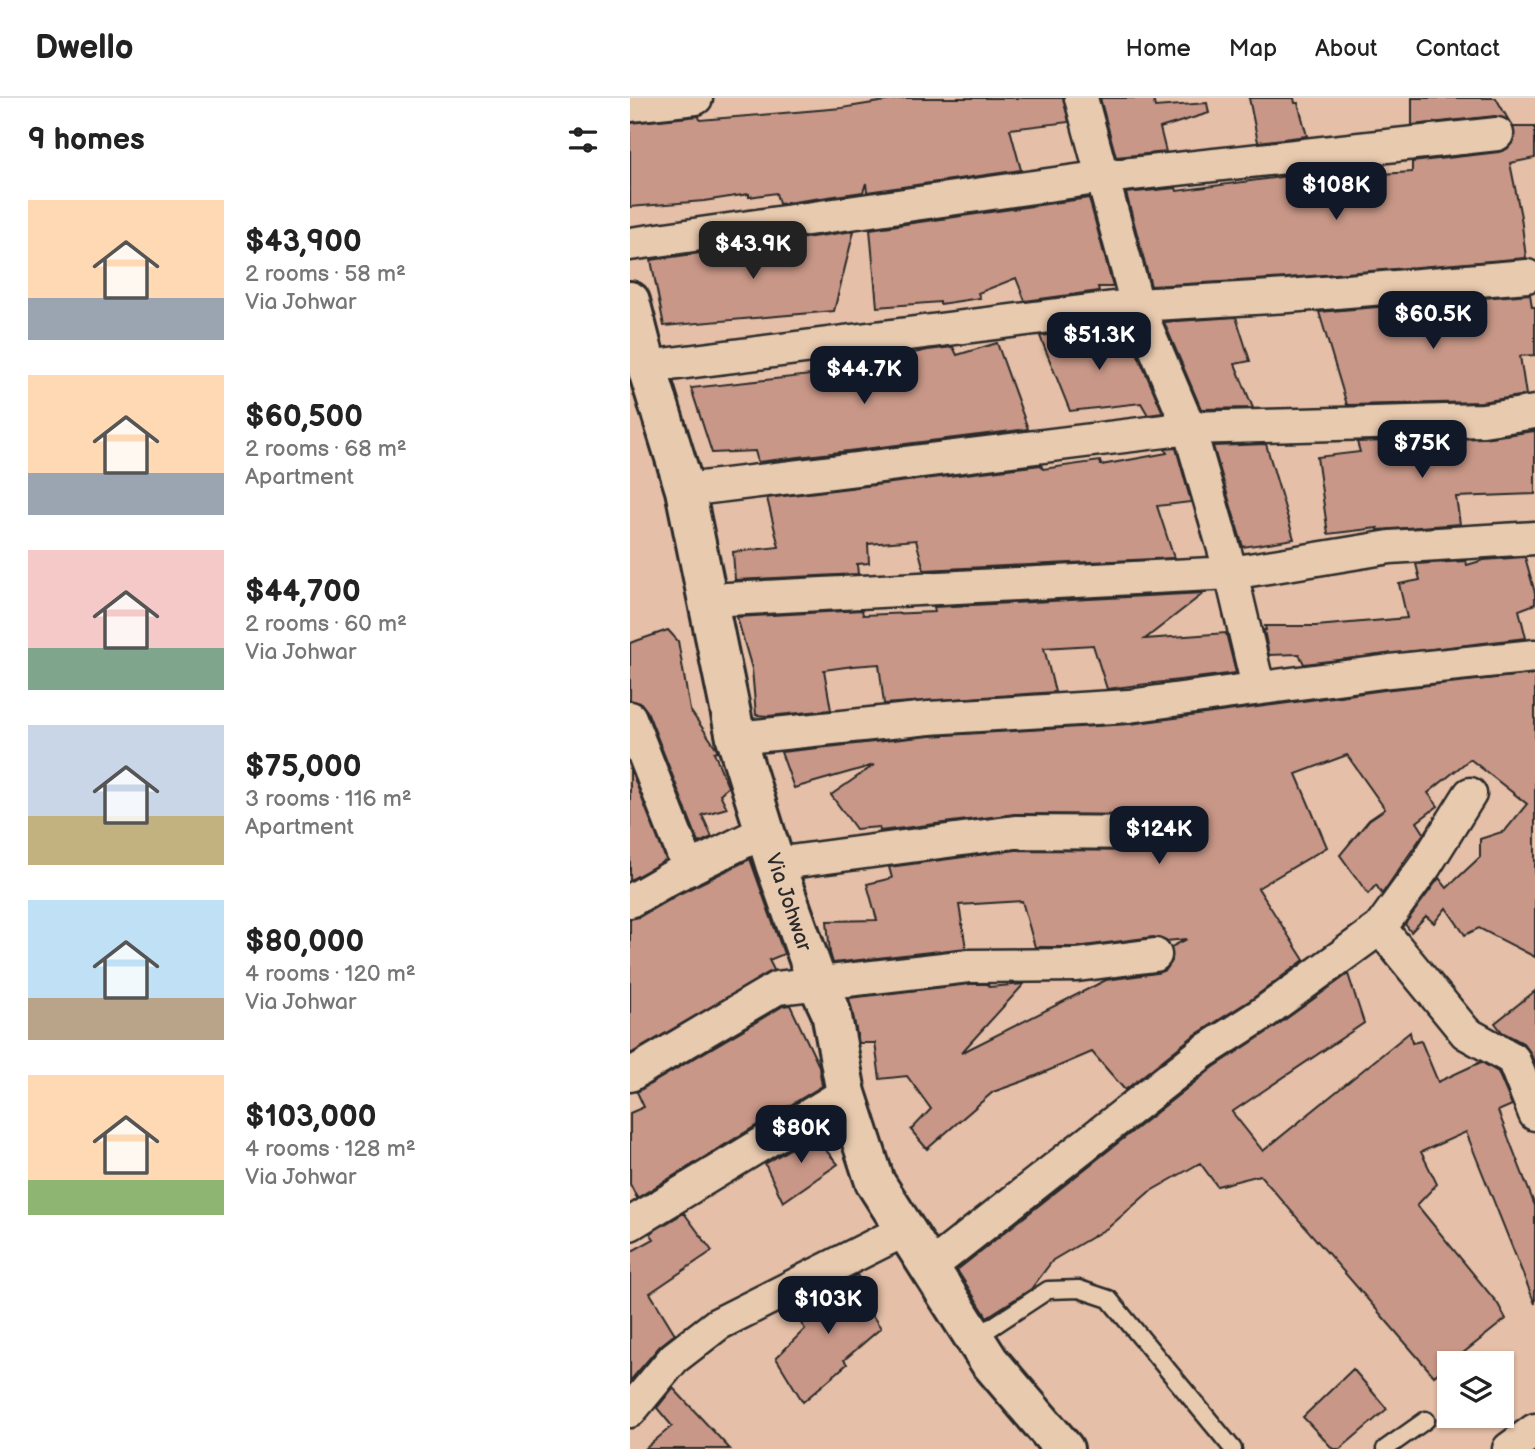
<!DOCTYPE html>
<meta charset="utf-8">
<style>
body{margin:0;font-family:"Balsamiq Sans",sans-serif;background:#f6f6f6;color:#222;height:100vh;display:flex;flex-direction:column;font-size:26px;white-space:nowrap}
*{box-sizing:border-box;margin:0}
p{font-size:23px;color:#767676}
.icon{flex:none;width:38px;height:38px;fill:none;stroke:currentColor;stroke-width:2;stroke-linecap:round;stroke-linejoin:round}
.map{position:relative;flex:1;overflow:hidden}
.details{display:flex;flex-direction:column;background:#fff;width:630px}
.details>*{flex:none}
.tools{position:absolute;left:807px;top:1253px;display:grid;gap:14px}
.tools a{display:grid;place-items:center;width:77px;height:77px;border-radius:0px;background:#fff;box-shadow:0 2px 5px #0004;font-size:35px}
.price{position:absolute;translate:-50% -60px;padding:0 16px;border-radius:14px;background:#111827;color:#fff;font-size:23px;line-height:46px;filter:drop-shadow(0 2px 4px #0008)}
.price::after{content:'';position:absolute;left:50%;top:42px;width:21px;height:16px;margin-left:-10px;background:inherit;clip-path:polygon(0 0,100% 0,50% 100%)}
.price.current{background:#222;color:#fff}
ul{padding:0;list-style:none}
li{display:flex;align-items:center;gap:21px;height:175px;padding:0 28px}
li span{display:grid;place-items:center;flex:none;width:196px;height:140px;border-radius:0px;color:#555}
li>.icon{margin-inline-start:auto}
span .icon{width:84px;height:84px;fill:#fffc;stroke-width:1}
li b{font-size:30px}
h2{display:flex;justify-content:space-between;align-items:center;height:84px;padding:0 28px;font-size:30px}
header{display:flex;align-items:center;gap:42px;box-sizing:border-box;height:98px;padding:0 35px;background:#fff;border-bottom:2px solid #e0e0e0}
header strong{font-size:33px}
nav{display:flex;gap:38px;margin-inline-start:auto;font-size:24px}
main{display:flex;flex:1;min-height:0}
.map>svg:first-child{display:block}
.building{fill:#c89787;stroke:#2b2b2b;stroke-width:2}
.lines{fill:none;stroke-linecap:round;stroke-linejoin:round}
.service-casing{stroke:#2b2b2b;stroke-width:21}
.minor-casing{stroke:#2b2b2b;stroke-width:37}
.tertiary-casing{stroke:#2b2b2b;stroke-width:44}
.service{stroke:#e8caaf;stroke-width:16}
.minor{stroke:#e8caaf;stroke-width:32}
.tertiary{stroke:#e8caaf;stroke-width:38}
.labels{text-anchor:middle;stroke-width:7;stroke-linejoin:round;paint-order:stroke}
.street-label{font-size:21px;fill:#2b2b2b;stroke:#e8caaf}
</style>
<header>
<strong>Dwello</strong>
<nav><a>Home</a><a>Map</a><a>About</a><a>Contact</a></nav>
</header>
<main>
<section class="details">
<h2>9 homes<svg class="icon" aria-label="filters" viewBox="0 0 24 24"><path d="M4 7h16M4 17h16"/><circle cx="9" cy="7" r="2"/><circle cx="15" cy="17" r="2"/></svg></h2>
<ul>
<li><span style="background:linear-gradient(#ffd9b3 70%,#9aa5b1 0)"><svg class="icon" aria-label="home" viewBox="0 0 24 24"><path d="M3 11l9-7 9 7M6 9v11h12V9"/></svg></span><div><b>$43,900</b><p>2 rooms · 58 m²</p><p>Via Johwar</p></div></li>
<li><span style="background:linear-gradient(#ffd9b3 70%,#9aa5b1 0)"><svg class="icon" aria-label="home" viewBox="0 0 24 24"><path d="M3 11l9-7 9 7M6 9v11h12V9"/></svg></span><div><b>$60,500</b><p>2 rooms · 68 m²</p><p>Apartment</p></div></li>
<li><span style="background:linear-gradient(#f6c9c9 70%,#7fa58c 0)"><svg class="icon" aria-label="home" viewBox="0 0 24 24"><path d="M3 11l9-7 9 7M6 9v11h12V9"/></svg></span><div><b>$44,700</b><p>2 rooms · 60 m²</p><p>Via Johwar</p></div></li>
<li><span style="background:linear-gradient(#c9d6e8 65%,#c2b280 0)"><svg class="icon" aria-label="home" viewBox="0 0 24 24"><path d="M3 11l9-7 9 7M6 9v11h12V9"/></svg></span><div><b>$75,000</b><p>3 rooms · 116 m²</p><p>Apartment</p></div></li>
<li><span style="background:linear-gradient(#bfe0f5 70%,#b9a48a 0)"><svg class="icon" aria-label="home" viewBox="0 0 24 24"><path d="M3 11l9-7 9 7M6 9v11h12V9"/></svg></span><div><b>$80,000</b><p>4 rooms · 120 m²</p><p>Via Johwar</p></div></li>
<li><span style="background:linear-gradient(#ffd9b3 75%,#8fb573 0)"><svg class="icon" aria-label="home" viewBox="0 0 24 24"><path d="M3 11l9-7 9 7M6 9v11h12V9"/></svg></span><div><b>$103,000</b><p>4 rooms · 128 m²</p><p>Via Johwar</p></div></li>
</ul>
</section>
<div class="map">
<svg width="905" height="1351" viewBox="0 0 905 1351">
<rect width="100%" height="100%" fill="#e5bfa7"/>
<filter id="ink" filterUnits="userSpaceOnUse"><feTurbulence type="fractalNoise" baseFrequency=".0143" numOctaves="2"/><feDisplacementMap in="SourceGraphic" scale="14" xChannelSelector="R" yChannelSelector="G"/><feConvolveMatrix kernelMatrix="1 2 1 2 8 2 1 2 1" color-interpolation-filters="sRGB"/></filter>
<g filter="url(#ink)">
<path class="building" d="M 274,0 L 433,0 L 439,24 L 380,31 L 391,72 L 237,94 L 236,85 L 233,94 L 149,106 L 146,95 L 119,99 L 119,96 L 74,103 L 0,109 L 0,25 L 69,18 L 70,22 L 212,10 Z
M 470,0 L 523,0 L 525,9 L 577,5 L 579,15 L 530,30 L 536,54 L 486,59 Z
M 619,0 L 664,0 L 665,5 L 668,5 L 677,38 L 628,44 Z
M 782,0 L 866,0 L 879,23 L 865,18 L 782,27 Z
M 883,29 L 905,29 L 905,60 L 880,65 L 891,119 L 896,160 L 657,180 L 521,188 L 496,95 L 546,90 L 547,93 L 687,74 L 691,80 L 782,74 L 782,64 L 869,54 L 877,51 L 884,43 Z
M 459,100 L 483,189 L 468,189 L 469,193 L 395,203 L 386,180 L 348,195 L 350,200 L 310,206 L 310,204 L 247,209 L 240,131 Z
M 224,133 L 204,213 L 34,228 L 21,162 Z
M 900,196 L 902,209 L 905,209 L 905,257 L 890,258 L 896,297 L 851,304 L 717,307 L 689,214 Z
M 606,219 L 620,263 L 605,266 L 623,310 L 571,311 L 534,224 Z
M 480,229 L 487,255 L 505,250 L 533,315 L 518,317 L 511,305 L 440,313 L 410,238 Z
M 367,245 L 398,331 L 128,364 L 125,353 L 82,355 L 61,290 L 199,275 L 198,273 L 298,252 L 323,249 L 327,257 Z
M 905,333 L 905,396 L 826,399 L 830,426 L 748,432 L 748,430 L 698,436 L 687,359 L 730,354 L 727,344 L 853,340 Z
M 636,346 L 664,441 L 613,449 L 583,348 Z
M 546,350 L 561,404 L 527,408 L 544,460 L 294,472 L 286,442 L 238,446 L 239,465 L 227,466 L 228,476 L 105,482 L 103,454 L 149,449 L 137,400 L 411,367 L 413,371 L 470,363 L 471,367 L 537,355 L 535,351 Z
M 895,459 L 905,495 L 905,506 L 889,512 L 896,540 L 674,566 L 669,556 L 639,557 L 634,532 L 636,532 L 635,528 L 686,528 L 777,520 L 769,486 L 790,482 L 786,466 L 836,463 L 837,467 L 854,462 Z
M 574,495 L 515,541 L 596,535 L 606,575 L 477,591 L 463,547 L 414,550 L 425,594 L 254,606 L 249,566 L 223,568 L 194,572 L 201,612 L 138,618 L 126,617 L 122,571 L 107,519 L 232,512 L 233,517 L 305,514 L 304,509 Z
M 38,532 L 48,543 L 60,612 L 87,651 L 87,653 L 84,654 L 98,689 L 90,696 L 97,710 L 72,717 L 82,739 L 69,745 L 17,613 L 11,605 L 0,602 L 0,545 Z
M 905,576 L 905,859 L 849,830 L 835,837 L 816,810 L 804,825 L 796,818 L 781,834 L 775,826 L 809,780 L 817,790 L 850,759 L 850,741 L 875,733 L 897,706 L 840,661 L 798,695 L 808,708 L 787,724 L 794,735 L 752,796 L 746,787 L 738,796 L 710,757 L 739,722 L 755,711 L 717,657 L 666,676 L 697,749 L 628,790 L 674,862 L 622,901 L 562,939 L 495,992 L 462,954 L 394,983 L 363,994 L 297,1051 L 281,1032 L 301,1011 L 277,978 L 250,981 L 245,945 L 229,945 L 219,900 L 340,886 L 358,886 L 359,889 L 394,886 L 331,955 L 476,882 L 527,875 L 536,872 L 542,863 L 541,849 L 557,841 L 536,843 L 523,839 L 446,849 L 405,849 L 392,803 L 329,807 L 336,850 L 203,865 L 200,855 L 197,823 L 247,822 L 237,786 L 262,780 L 259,769 L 386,752 L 540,753 L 549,751 L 554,745 L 557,736 L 555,727 L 549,720 L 539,717 L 385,716 L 250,733 L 249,729 L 226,731 L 201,697 L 244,667 L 164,690 L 151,654 L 300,638 L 500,626 L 762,591 Z
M 0,670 L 36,762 L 0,782 Z
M 120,761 L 154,856 L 139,862 L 144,872 L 0,956 L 0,821 L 9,819 L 49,796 Z
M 718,876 L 734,925 L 602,1014 L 633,1053 L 780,934 L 782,945 L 791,943 L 808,984 L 851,964 L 868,974 L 882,1007 L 868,1013 L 905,1108 L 905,1206 L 836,1034 L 791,1054 L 807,1086 L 787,1107 L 868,1206 L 876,1221 L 804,1278 L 630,1077 L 587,1088 L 570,1065 L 519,1094 L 479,1129 L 423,1162 L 401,1191 L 357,1219 L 327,1172 L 584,969 L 642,931 Z
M 905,893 L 905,967 L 900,954 L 893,945 L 872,934 L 865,925 Z
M 160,907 L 189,968 L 192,988 L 7,1100 L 0,1086 L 0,1015 L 14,1009 L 7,994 L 153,908 Z
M 196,1029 L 201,1039 L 193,1049 L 208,1066 L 153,1104 L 135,1066 Z
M 54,1115 L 82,1153 L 20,1195 L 45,1236 L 30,1248 L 0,1283 L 0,1154 L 24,1141 L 20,1135 Z
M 227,1177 L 240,1195 L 230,1200 L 251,1230 L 214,1262 L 217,1266 L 173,1304 L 146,1260 L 175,1231 L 165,1217 L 172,1204 Z
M 723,1271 L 757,1311 L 710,1351 L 703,1351 L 673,1319 Z
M 43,1290 L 100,1351 L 15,1351 L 42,1328 L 27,1310 Z"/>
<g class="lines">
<defs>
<path id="service" d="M 345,1240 L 418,1192 L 449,1191 L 479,1201 L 603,1351
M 755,1351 L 796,1322"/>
<path id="minor" d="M 451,0 L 507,207 L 559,330 L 601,475 L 625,576 L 632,590 L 760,573 L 905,558
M 0,7 L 66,0
M 0,146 L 474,79 L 867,36
M 17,269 L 507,207 L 658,198 L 897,178
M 55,392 L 559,330 L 853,322 L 905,314
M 77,502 L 601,475 L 760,449 L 905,440
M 0,620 L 59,771
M 106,640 L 299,620 L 499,608 L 632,590
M 145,766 L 385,734 L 539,735
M 0,803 L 40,780 L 135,733
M 750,830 L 836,935 L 883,961 L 905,1016
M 0,977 L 147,890 L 339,868 L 447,867 L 525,857
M 0,1126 L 216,995
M 299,1170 L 573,954 L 632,916 L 750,830 L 795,768 L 840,696
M 0,1313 L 44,1260 L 88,1226 L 277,1131
M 879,1351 L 905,1332"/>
<path id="tertiary" d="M 0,203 L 17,269 L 55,392 L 106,640 L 145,766 L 187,884 L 201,914 L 216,995 L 245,1084 L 359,1263 L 434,1351"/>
</defs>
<use href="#service" class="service-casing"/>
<use href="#minor" class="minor-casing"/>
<use href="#tertiary" class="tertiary-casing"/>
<use href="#service" class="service"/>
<use href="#minor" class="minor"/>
<use href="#tertiary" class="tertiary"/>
</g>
</g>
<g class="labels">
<g class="street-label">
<text transform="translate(159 804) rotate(71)" y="7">Via Johwar</text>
</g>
</g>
</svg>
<div class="tools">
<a><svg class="icon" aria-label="layers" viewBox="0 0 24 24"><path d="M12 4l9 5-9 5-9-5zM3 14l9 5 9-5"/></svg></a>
</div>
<b class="price" style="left:706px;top:124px">$108K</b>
<b class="price current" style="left:123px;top:183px">$43.9K</b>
<b class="price" style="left:803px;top:253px">$60.5K</b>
<b class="price" style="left:469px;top:274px">$51.3K</b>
<b class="price" style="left:234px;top:308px">$44.7K</b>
<b class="price" style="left:792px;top:382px">$75K</b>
<b class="price" style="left:529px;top:768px">$124K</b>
<b class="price" style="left:171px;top:1067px">$80K</b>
<b class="price" style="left:198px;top:1238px">$103K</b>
</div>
</main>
